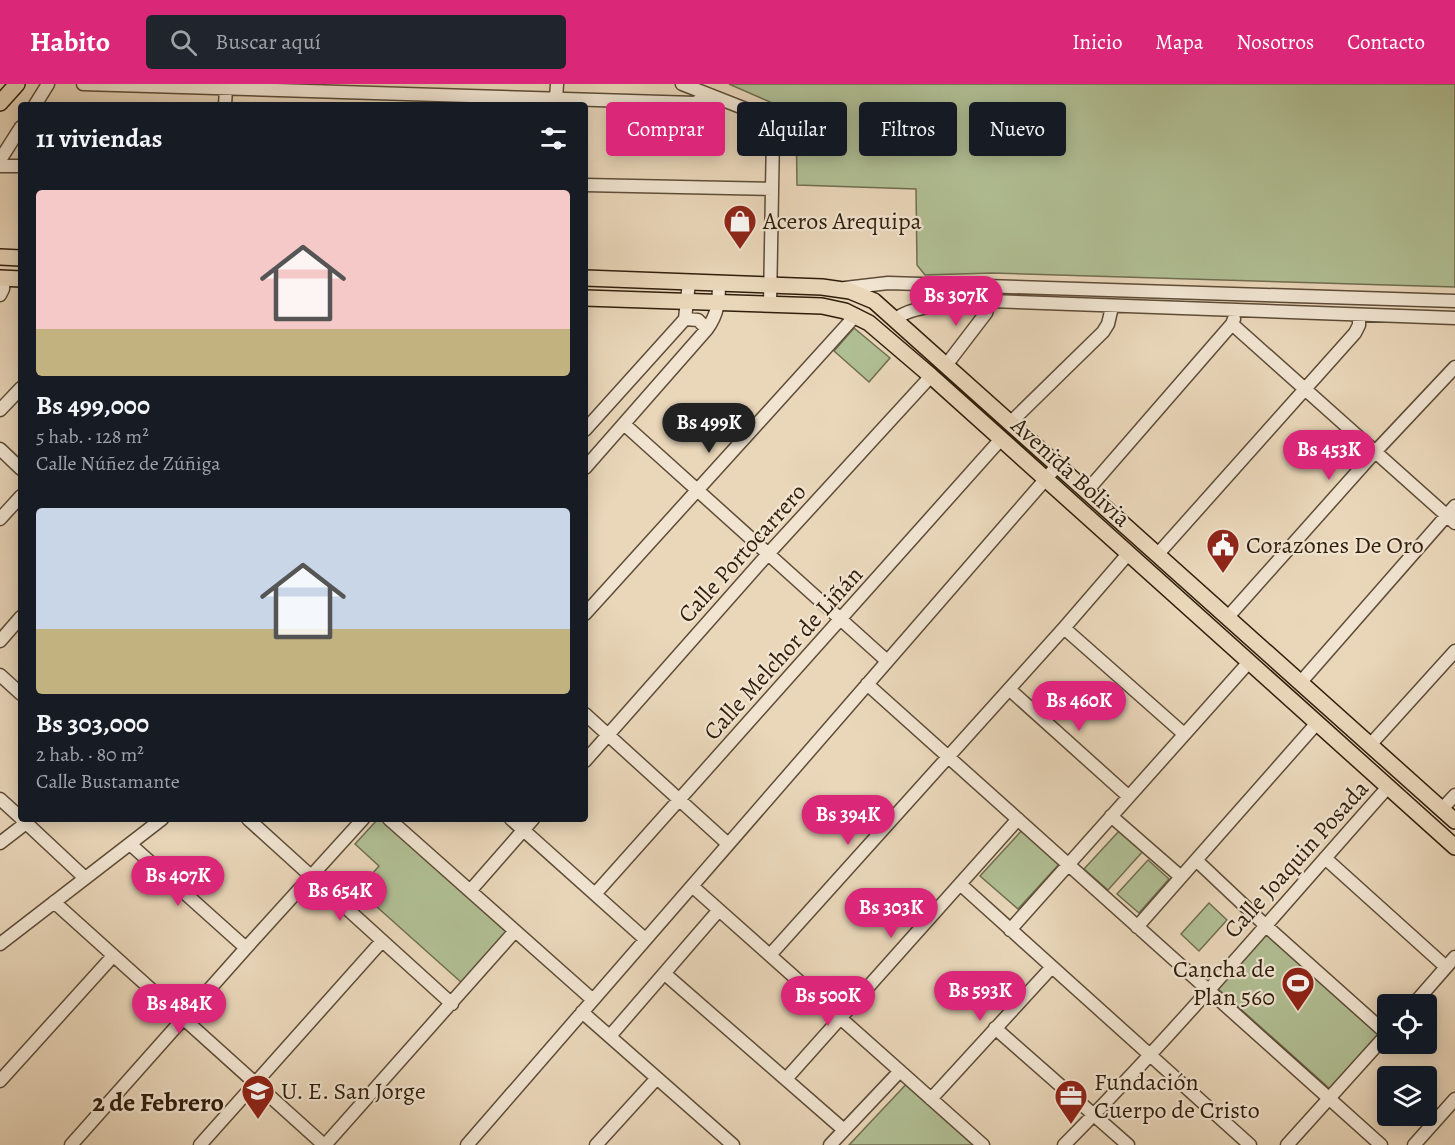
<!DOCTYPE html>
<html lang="es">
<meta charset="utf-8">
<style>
body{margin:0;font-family:Alegreya,serif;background:#20242c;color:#f1f3f6;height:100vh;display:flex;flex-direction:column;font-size:22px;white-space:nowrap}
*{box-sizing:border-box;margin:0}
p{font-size:20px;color:#9ea1a6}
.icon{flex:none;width:33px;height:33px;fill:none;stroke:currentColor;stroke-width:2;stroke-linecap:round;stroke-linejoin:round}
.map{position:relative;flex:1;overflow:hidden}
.sheet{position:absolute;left:18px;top:18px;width:570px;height:720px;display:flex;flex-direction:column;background:#171b24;border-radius:6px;box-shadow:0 3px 15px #0003}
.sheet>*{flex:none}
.guide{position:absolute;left:606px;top:18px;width:570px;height:54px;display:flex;gap:12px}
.tools{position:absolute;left:1377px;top:910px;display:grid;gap:12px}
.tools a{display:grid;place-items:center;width:60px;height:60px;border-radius:6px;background:#171b24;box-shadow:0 3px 15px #0003;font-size:30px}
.price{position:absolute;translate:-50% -51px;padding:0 14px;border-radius:21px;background:#db2777;color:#fff;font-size:20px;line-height:39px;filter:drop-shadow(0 2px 3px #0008)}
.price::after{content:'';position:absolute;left:50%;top:36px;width:18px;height:14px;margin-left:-9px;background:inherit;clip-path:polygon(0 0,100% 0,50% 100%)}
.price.selected{background:#222;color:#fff}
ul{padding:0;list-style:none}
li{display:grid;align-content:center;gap:12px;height:318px;padding:0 18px}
li span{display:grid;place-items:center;height:186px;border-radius:6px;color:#555}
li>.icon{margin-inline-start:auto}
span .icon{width:108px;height:108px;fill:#fffc;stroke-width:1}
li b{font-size:26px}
h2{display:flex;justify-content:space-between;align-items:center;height:72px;padding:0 18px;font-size:26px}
.pill{padding:0 21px;border-radius:6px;background:#171b24;box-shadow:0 3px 15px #0003;font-size:21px;line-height:54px}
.pill.selected{background:#db2777;color:#fff}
header{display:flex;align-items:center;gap:36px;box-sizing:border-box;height:84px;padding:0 30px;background:#db2777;color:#fff}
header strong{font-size:28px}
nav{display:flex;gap:33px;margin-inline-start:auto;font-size:21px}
.search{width:420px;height:54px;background:#20242c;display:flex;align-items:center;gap:15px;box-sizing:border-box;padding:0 21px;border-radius:6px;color:#9ea1a6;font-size:22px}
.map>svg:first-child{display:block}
.green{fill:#b1bf94;stroke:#706e50;stroke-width:1.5}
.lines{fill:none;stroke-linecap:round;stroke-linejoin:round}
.minor-casing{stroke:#5e4c37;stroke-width:15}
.major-casing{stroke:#301e0b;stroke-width:18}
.minor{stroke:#f1e5d2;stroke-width:12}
.major{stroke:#ead7ba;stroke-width:15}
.labels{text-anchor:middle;stroke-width:4.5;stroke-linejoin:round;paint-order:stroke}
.poi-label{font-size:24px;fill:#301e0b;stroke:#f1e5d2;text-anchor:start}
.street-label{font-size:24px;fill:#301e0b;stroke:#f1e5d2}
.neighbourhood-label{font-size:26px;font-weight:bold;fill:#301e0b;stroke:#f1e5d2}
</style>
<header>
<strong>Habito</strong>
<div class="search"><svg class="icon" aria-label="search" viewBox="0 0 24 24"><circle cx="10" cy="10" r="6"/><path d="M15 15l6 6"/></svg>Buscar aquí</div>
<nav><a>Inicio</a><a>Mapa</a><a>Nosotros</a><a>Contacto</a></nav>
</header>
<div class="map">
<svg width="1455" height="1061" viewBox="0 0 1455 1061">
<rect width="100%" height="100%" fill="#ead7ba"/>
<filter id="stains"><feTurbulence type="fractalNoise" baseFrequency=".00333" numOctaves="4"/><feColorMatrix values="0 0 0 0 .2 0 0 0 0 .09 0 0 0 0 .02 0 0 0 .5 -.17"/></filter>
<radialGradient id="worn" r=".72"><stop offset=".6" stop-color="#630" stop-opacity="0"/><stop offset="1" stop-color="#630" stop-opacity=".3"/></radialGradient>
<path class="green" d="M 729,0 L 1455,0 L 1455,203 L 992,189 L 925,191 L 917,181 L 916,105 L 797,101 L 796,32 L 779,22 Z
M 854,244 L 890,274 L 869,298 L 834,267 Z
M 378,735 L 396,735 L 515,841 L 462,899 L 358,806 L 379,782 L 355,760 Z
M 1024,744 L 1062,777 L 1018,825 L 980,792 Z
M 1120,746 L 1144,766 L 1108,806 L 1084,785 Z
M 1148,776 L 1169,795 L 1139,829 L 1117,810 Z
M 1209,819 L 1227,836 L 1199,867 L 1181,850 Z
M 1266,850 L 1379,951 L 1330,1005 L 1217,904 Z
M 912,994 L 985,1061 L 849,1061 Z"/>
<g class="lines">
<defs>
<path id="minor" d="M 83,0 L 695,19 L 709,11
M 682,0 L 756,29 L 768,39 L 773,50 L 770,220
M 556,15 L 557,0
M 35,21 L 48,0
M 225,21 L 226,4
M 0,76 L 21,43
M 0,82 L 21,82
M 585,101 L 772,105
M 845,204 L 888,199 L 1455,217
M 0,211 L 3,205 L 4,194
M 685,235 L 698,236 L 707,245
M 896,235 C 912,220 967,219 990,217 L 1455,234
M 1232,240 L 1455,439
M 947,280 L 986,229 L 990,217
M 0,326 L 21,304
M 1011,338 L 1103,248 L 1108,240 L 1112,223
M 625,341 L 887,577
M 585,346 L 685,235 L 689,198
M 0,365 L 21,385
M 585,384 L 707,245 C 718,230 719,217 719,199
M 1086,408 L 1232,240 L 1234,235
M 0,435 L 21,412
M 1157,471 L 1355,249 L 1359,241 L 1359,231
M 585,530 L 856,231
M 1227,534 L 1375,368 L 1455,283
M 1064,544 L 1184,650
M 0,557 L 21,533
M 0,591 L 21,610
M 1300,599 L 1455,422
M 867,600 L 1381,1061
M 1009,605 L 1128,712
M 585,630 L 728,760
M 1370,661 L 1455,567
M 585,677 L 768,470 L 931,292
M 0,715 L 21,734
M 1442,725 L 1455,711
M 1111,732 L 1181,793
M 22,735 L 85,794
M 248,735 L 452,920
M 389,735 L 593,916
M 511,735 L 645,855
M 0,759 L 26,739
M 130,760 L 246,864
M 1325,774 L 1446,883
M 1196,776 L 1265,841 L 1387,950
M 960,800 L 1250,1061
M 692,802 L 983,1061
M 470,807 L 533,735
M 595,810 L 1001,355
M 54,818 L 324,1061
M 1137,843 L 1317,639
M 1010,846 L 1249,578
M 0,860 L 162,735
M 770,871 L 1064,544 L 1128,470
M 665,890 L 844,1046
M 1413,921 L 1455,873
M 582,928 L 733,1061
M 995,944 L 1128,1061
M 610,952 L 719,826
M 786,995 L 1018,735
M 0,997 L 113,872
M 931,1015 L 1051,884
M 71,1061 L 246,864 L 363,735
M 200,1061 L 382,857
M 325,1061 L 515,847
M 467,1061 L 1057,382
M 596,1061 L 657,994
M 830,1061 L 900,987
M 1064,1061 C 1177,947 1281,823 1388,703
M 1287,1061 L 1388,949
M 1414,1061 L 1455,1015"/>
<path id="major" d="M 0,19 L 17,0
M 0,173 L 21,174
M 0,194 L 21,195
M 585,194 L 822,203 L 850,207 L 874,217 L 1455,737
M 585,214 L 822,222 L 845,227 L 869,239 L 931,292 L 1455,763"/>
</defs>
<use href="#minor" class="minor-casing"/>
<use href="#major" class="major-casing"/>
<use href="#minor" class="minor"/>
<use href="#major" class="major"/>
</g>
<defs>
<symbol id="shop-pin" viewBox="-11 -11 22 30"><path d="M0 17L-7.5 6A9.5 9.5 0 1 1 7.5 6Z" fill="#8f2418" stroke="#f1e5d2"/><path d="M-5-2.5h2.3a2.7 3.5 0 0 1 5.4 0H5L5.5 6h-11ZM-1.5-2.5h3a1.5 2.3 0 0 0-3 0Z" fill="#fff"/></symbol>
<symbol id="civic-pin" viewBox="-11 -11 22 30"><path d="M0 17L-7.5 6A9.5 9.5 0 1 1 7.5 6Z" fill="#8f2418" stroke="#f1e5d2"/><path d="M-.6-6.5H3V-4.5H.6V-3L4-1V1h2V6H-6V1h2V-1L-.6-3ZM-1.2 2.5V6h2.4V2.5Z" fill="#fff"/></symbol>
<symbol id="stadium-pin" viewBox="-11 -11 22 30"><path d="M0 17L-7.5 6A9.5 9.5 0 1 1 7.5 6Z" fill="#8f2418" stroke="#f1e5d2"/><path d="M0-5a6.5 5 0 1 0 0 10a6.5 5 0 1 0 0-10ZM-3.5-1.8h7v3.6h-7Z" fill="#fff"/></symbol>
<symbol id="school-pin" viewBox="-11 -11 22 30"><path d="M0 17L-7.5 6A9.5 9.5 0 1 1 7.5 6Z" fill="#8f2418" stroke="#f1e5d2"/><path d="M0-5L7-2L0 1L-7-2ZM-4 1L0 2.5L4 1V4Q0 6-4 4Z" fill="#fff"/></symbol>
<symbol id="office-pin" viewBox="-11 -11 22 30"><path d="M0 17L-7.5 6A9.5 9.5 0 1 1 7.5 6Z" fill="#8f2418" stroke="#f1e5d2"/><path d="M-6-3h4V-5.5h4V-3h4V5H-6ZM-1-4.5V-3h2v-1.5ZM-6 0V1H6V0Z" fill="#fff"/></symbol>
</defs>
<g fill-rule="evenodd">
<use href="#shop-pin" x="721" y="118" width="38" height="52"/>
<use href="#civic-pin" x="1204" y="442" width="38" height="52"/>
<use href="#stadium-pin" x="1279" y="880" width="38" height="52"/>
<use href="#school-pin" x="239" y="988" width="38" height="52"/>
<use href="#office-pin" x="1052" y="993" width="38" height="52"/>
</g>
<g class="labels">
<g class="poi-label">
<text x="763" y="145">Aceros Arequipa</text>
<text x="1246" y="469">Corazones De Oro</text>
<text x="1275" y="893" text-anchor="end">Cancha de<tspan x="1275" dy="28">Plan 560</tspan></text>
<text x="1094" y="1006">Fundación<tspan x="1094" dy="28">Cuerpo de Cristo</tspan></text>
<text x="281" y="1015">U. E. San Jorge</text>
</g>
<g class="street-label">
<text transform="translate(1071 388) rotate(42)" y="8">Avenida Bolivia</text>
<text transform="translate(742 469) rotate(-48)" y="8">Calle Portocarrero</text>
<text transform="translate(783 569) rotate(-48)" y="8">Calle Melchor de Liñán</text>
<text transform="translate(1296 775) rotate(-48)" y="8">Calle Joaquin Posada</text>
</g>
<g class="neighbourhood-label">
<text x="158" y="1027">2 de Febrero</text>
</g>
</g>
<rect width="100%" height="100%" filter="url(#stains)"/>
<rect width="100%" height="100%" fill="url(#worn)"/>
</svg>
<div class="tools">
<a><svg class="icon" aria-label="locate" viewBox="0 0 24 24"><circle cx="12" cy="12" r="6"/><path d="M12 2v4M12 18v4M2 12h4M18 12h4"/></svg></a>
<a><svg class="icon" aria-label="layers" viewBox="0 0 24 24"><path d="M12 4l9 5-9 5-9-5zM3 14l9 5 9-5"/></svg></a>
</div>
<b class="price" style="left:956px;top:243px">Bs 307K</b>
<b class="price selected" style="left:709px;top:370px">Bs 499K</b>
<b class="price" style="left:1329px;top:397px">Bs 453K</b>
<b class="price" style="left:1079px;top:648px">Bs 460K</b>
<b class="price" style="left:848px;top:762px">Bs 394K</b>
<b class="price" style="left:178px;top:823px">Bs 407K</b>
<b class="price" style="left:340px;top:838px">Bs 654K</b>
<b class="price" style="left:891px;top:855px">Bs 303K</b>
<b class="price" style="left:980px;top:938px">Bs 593K</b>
<b class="price" style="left:828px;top:943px">Bs 500K</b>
<b class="price" style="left:179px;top:951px">Bs 484K</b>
<div class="guide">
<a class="pill selected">Comprar</a>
<a class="pill">Alquilar</a>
<a class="pill">Filtros</a>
<a class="pill">Nuevo</a>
</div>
<section class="sheet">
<h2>11 viviendas<svg class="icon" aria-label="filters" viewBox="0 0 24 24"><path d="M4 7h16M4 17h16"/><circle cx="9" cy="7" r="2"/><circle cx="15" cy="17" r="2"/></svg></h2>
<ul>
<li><span style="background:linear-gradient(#f6c9c9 75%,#c2b280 0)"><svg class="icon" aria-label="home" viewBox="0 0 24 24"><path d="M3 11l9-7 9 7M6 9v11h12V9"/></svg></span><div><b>Bs 499,000</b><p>5 hab. · 128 m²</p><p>Calle Núñez de Zúñiga</p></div></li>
<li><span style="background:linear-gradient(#c9d6e8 65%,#c2b280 0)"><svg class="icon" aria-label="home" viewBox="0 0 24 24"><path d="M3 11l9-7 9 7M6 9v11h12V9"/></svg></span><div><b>Bs 303,000</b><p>2 hab. · 80 m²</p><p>Calle Bustamante</p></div></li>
</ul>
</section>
</div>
